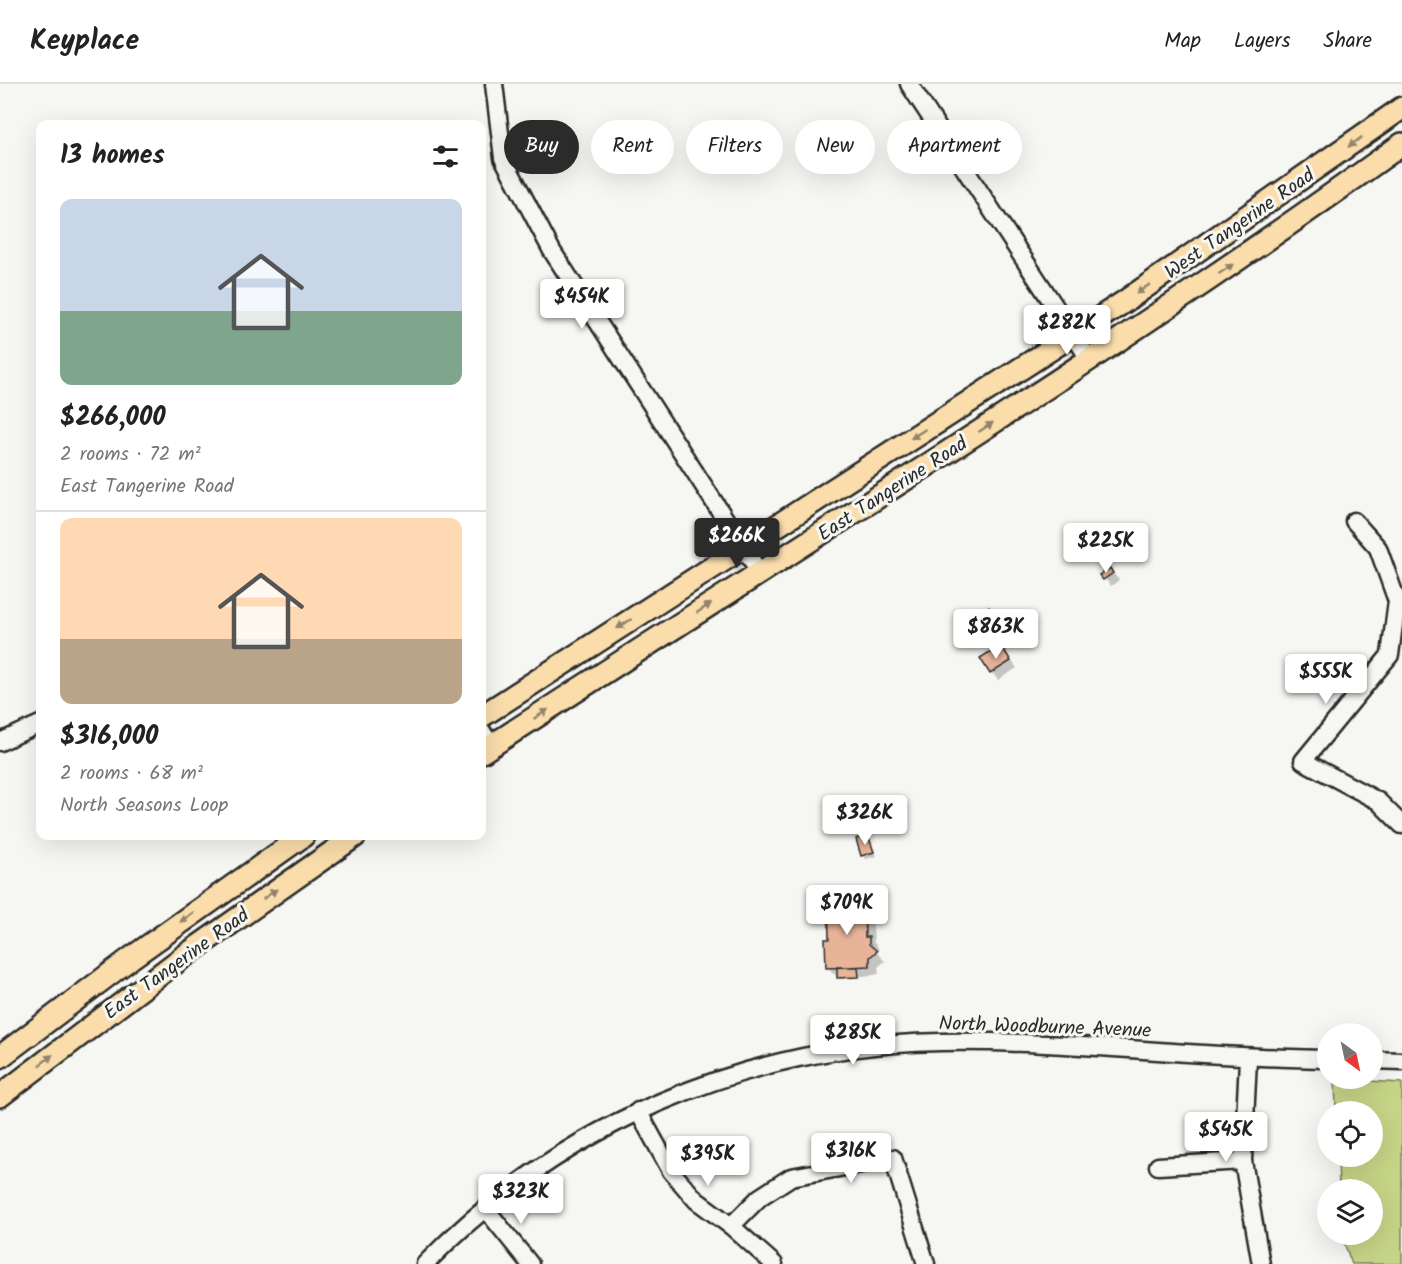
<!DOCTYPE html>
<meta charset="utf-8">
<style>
body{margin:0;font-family:Kalam,sans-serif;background:#f6f6f6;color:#222;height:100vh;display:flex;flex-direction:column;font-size:22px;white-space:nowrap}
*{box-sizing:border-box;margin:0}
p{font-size:20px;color:#767676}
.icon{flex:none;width:33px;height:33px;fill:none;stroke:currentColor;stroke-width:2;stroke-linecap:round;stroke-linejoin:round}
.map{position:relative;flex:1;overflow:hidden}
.panel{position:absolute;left:36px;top:36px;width:450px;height:720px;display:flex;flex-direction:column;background:#fff;border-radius:12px;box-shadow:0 6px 24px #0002}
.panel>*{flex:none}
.hud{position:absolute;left:504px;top:36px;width:570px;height:54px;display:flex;gap:12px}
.needle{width:39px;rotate:147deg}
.tools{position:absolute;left:1317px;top:939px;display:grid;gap:12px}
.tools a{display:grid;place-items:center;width:66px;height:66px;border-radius:50%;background:#fff;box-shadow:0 6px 24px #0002;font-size:30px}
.price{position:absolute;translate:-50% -51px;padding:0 14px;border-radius:6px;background:#fff;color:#222;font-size:20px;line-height:39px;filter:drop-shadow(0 2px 3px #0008)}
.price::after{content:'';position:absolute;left:50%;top:36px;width:18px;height:14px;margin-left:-9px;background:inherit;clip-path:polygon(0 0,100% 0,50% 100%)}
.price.selected{background:#2b2b2b;color:#fff}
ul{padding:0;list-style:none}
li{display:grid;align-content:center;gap:12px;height:318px;padding:0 24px}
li+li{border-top:2px solid #e0e0e0}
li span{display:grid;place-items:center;height:186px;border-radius:12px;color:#555}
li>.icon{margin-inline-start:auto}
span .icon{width:108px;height:108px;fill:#fffc;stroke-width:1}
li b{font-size:26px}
h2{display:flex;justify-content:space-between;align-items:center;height:72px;padding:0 24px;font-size:26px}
.pill{padding:0 21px;border-radius:27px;background:#fff;box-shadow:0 6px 24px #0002;font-size:21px;line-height:54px}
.pill.selected{background:#2b2b2b;color:#fff}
header{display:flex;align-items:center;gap:36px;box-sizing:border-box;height:84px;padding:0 30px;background:#fff;border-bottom:2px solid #e0e0e0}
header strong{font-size:28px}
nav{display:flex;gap:33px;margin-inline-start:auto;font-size:21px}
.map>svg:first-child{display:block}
.green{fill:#c6d487;stroke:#788059;stroke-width:1.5}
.shadow{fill:#0003}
.building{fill:#e7b499;stroke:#2b2b2b;stroke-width:1.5}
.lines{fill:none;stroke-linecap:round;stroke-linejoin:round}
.minor-casing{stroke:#2b2b2b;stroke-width:21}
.major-casing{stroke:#2b2b2b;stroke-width:26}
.minor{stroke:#f6f6f2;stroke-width:16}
.major{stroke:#faddab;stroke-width:21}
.oneway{fill:#92846b}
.labels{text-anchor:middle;stroke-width:6;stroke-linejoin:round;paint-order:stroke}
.street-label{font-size:20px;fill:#2b2b2b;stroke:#f6f6f2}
</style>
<header>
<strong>Keyplace</strong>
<nav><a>Map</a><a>Layers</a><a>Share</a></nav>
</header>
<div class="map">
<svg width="1402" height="1180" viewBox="0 0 1402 1180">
<rect width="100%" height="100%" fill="#f6f6f2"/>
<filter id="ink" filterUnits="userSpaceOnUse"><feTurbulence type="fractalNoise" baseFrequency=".0167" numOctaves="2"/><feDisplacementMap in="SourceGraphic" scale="12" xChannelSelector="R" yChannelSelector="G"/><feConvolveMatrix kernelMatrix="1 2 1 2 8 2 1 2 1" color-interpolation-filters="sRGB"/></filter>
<g filter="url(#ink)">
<path class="green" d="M 1335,995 L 1402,999 L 1402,1180 L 1352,1180 L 1341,1151 L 1372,1150 L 1372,1106 L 1339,1105 L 1338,1073 L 1372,1072 L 1372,1028 L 1336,1027 Z"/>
<path class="shadow" d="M 1110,486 L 1119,496 L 1111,502 L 1102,491 Z
M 988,525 L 1000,539 L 986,548 L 975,534 Z
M 1001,563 L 1017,584 L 998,596 L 982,575 Z
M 868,753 L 877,772 L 866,775 L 862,771 Z
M 863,819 L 872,828 L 874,859 L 878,863 L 878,870 L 885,877 L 878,883 L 879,890 L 840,895 L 827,883 L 831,856 Z"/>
<path class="building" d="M 1110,484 L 1113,489 L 1103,496 L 1099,491 Z
M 989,523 L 994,532 L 978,542 L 973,533 Z
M 1001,561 L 1011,577 L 990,590 L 980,574 Z
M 868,751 L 874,768 L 861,772 L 856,755 Z
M 864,817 L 865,853 L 869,853 L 869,860 L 877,867 L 870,873 L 870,882 L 826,884 L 825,855 L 829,855 L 828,819 Z
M 837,883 L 858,883 L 859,893 L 837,894 Z"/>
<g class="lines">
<defs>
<path id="minor" d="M 494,0 L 503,74 L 552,167 L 760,489
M 909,0 L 1090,276
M 1354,437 L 1378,464 L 1397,517 L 1390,571 L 1303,677 L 1378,717 L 1402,741
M 482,647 L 491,662
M 0,658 L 40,640
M 1248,975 L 1243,1077 L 1261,1180
M 1372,976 L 1402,977
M 638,1027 L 671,1087 L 696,1116 L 731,1142 L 774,1180
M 1158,1082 L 1243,1077
M 485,1124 L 530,1180
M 731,1142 L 760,1113 L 791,1093 L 893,1074 L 926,1180
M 425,1180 C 560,1041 746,961 941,958 C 1070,956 1199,974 1328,975"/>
<path id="major" d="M 482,632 L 1124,218 L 1402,24
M 482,668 C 789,467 1104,276 1402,60
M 0,973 L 131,874 L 303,752
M 0,1012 L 183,873 L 355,752"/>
</defs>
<use href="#minor" class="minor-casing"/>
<use href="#major" class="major-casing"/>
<use href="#minor" class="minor"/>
<use href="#major" class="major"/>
</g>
<defs><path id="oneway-solid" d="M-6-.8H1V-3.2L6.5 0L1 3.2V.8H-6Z" transform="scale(1.5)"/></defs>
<g class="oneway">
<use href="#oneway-solid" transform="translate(1355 58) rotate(144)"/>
<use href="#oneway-solid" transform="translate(1226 185) rotate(-34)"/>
<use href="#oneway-solid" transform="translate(1143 205) rotate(146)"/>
<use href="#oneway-solid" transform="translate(986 343) rotate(-33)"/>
<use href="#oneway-solid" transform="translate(918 350) rotate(147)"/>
<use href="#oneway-solid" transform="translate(704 524) rotate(-33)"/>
<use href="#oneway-solid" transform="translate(624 540) rotate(147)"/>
<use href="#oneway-solid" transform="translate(541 630) rotate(-33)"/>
<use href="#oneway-solid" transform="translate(270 810) rotate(-35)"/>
<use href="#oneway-solid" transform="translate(187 833) rotate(144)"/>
<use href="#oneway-solid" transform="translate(46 976) rotate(-38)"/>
</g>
</g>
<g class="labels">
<g class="street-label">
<text transform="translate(1239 139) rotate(-35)" y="7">West Tangerine Road</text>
<text transform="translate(892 404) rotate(-33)" y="7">East Tangerine Road</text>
<text transform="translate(176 879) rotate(-36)" y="7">East Tangerine Road</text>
<text transform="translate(1045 942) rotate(2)" y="7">North Woodburne Avenue</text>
</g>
</g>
</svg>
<div class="tools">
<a><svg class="needle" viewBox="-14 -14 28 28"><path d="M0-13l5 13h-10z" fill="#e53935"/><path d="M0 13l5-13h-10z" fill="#767676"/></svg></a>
<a><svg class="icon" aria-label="locate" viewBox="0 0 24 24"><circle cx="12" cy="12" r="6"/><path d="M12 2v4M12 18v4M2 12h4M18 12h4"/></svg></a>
<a><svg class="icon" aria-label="layers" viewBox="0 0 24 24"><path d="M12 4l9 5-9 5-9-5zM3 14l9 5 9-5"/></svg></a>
</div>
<b class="price" style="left:582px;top:246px">$454K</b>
<b class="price" style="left:1067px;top:272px">$282K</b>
<b class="price selected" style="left:737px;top:485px">$266K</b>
<b class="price" style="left:1106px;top:490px">$225K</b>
<b class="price" style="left:996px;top:576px">$863K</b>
<b class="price" style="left:1326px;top:621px">$555K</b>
<b class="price" style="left:865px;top:762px">$326K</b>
<b class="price" style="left:847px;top:852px">$709K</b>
<b class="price" style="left:853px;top:982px">$285K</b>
<b class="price" style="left:1226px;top:1079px">$545K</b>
<b class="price" style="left:851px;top:1100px">$316K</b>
<b class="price" style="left:708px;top:1103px">$395K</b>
<b class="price" style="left:521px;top:1141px">$323K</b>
<div class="hud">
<a class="pill selected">Buy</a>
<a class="pill">Rent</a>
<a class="pill">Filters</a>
<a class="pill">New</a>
<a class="pill">Apartment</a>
</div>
<section class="panel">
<h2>13 homes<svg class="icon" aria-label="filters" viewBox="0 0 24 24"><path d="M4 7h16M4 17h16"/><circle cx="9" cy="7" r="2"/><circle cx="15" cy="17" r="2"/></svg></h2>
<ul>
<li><span style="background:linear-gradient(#c9d6e8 60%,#7fa58c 0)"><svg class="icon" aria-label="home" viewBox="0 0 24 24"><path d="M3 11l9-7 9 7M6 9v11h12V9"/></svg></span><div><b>$266,000</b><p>2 rooms · 72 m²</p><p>East Tangerine Road</p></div></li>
<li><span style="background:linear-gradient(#ffd9b3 65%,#b9a48a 0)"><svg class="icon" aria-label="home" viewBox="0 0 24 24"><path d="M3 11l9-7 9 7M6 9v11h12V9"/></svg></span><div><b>$316,000</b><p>2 rooms · 68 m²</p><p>North Seasons Loop</p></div></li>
</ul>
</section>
</div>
